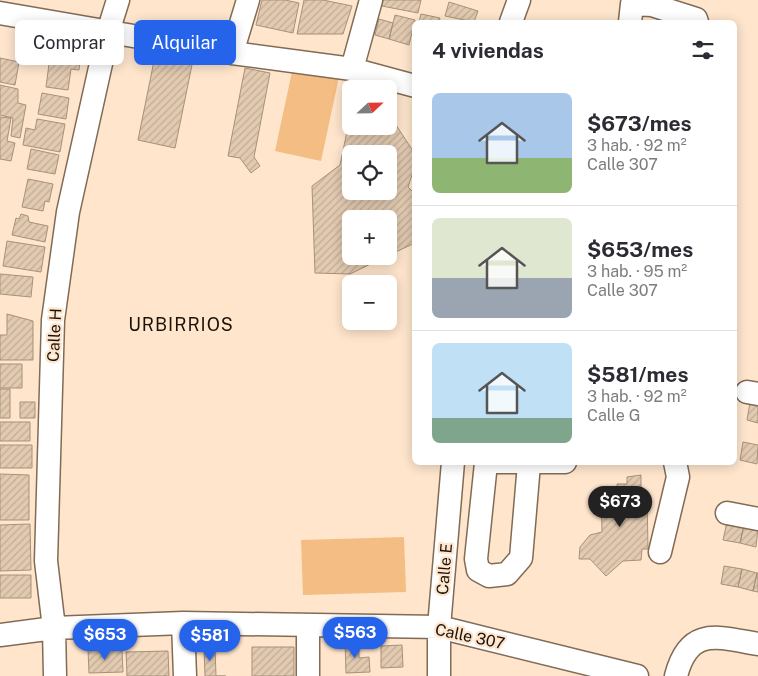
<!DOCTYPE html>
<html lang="es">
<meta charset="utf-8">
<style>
body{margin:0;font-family:"Public Sans",sans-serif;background:#f2f2f3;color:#2b2b33;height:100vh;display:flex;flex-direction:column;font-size:19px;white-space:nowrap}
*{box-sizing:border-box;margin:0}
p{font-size:16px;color:#7c7c81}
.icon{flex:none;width:28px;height:28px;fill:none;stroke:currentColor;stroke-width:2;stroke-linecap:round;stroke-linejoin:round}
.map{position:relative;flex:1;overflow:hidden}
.side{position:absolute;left:412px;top:20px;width:325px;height:445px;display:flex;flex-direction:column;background:#fff;border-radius:8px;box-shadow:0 2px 12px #0003}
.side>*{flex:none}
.guide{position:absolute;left:15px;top:20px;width:322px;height:45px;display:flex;gap:10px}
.needle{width:32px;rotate:68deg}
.tools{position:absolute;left:342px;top:80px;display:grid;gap:10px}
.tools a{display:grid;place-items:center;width:55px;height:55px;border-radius:8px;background:#fff;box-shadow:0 2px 12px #0003;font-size:25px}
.price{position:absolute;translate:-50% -42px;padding:0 11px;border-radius:18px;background:#2563eb;color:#fff;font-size:16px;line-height:32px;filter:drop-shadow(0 1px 2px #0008)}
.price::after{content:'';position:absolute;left:50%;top:30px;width:15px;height:11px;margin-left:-8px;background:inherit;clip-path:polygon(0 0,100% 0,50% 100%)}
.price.active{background:#222;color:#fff}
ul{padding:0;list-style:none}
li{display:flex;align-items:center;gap:15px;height:125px;padding:0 20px}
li+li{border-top:1px solid #e1e1e2}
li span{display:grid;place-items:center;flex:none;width:140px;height:100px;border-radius:8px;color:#555}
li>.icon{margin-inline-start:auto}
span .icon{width:60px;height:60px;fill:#fffc;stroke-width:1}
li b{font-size:21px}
h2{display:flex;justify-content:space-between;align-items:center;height:60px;padding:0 20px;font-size:21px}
.tag{padding:0 18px;border-radius:8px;background:#fff;box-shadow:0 2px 12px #0003;font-size:18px;line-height:45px}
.tag.active{background:#2563eb;color:#fff}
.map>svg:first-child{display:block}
.pitch{fill:#f3bd84}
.building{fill:url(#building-hatch);stroke:#a79179;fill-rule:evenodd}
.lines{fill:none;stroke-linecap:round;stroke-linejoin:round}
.minor-casing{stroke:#816b55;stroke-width:25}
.minor{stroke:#fff;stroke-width:22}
.labels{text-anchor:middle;stroke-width:4.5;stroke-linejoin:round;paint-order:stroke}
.street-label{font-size:16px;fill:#1a1209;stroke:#fee5cc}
.neighbourhood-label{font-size:18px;letter-spacing:1px;fill:#1a1209;stroke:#fee5cc}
</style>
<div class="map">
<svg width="758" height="676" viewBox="0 0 758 676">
<defs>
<pattern id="building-hatch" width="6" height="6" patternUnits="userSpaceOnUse" patternTransform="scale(1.25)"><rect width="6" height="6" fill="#e2cab1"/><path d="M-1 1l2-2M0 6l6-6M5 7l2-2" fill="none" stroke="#c1ac97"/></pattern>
</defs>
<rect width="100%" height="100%" fill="#fee5cc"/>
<path class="pitch" d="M 293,67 L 339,77 L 321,161 L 275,151 Z
M 404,537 L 406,592 L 303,595 L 301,540 Z"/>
<path class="building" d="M 262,0 L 285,0 L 299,3 L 293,33 L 256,25 Z
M 304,0 L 323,0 L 352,6 L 343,34 L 297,34 Z
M 383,0 L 421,0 L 418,13 L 382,6 Z
M 449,2 L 478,11 L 474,22 L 445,16 Z
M 421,14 L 440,18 L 439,22 L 419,22 Z
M 395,15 L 415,20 L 409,45 L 389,39 Z
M 379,19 L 393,23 L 389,39 L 375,35 Z
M 52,41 L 82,44 L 79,70 L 71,69 L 68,90 L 46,87 Z
M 156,51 L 193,60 L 175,148 L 138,140 Z
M 0,58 L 19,62 L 15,85 L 0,82 Z
M 245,68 L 270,73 L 254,157 L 260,166 L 251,173 L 240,158 L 228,156 Z
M 0,85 L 18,89 L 18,103 L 26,105 L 20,138 L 11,136 L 13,118 L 0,115 Z
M 42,93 L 69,98 L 66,119 L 38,114 Z
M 389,103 L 396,125 L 415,154 L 415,166 L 408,187 L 415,194 L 415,243 L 389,255 L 389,219 L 351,219 L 351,256 L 387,256 L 350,274 L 315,273 L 312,186 L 340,165 L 350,117 L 351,126 L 389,126 ZM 351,154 L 389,154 L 389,191 L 351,191 Z
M 0,117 L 11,118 L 7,141 L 15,143 L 11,161 L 0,159 Z
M 37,119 L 65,124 L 60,152 L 23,145 L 26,128 L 35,130 Z
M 31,149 L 59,155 L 55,174 L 27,169 Z
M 28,179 L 53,184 L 49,202 L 45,201 L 43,211 L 22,207 Z
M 21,214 L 28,216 L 29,222 L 48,226 L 45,242 L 12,235 L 16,218 L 19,219 Z
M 7,241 L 45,247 L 41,272 L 3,266 Z
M 0,274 L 33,277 L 31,297 L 0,294 Z
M 7,314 L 33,321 L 33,360 L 0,360 L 0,335 L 7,335 Z
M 0,364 L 22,364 L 22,388 L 0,388 Z
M 0,389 L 10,389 L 10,418 L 0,418 Z
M 20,402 L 35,402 L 35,418 L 20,418 Z
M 750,402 L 758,403 L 758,423 L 747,420 Z
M 0,422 L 30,422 L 30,441 L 0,441 Z
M 743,442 L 758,445 L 757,464 L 740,460 Z
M 0,445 L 32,445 L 32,468 L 0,468 Z
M 0,474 L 29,475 L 29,520 L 0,520 Z
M 641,475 L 641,494 L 647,494 L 648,549 L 642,549 L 641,560 L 623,561 L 606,576 L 590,559 L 579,559 L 580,547 L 590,535 L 602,532 L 601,493 L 618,491 L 617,484 L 627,484 L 627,477 Z
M 727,522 L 744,525 L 740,543 L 723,540 Z
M 30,524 L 31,570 L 0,571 L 0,525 Z
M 744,525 L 758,528 L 756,547 L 740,543 Z
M 724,566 L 742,569 L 738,587 L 721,584 Z
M 742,569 L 757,573 L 753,591 L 738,587 Z
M 757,573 L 758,573 L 758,592 L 753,591 Z
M 0,575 L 31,575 L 31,598 L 0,598 Z
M 345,641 L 359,641 L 359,658 L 369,657 L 370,672 L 346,673 Z
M 402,645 L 403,667 L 381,668 L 381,646 Z
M 204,647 L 215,647 L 216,676 L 226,676 L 205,676 Z
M 252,647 L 294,647 L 294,676 L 252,676 Z
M 88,650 L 122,650 L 123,672 L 89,673 Z
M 168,651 L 169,676 L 127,676 L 126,652 Z"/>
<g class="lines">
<defs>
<path id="minor" d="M 0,13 L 232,53 L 352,69 L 415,86
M 511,22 L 519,0
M 630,22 L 632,4 L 652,5 L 696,19 L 697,22
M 232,53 L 248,0
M 352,69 L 371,0
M 747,392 L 758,394
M 485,462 L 565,462
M 486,463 L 476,559 L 478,570 L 489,576 L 507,574 L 521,558 L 529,464
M 727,513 L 758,519
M 660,552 L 678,477 L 675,462
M 183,623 L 185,676
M 0,635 L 54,628 L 183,623 L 439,627 L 637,676
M 55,676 L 54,628 L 46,561 L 53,320 L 68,212 L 108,32 L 118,0
M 308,676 L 308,626
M 439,676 L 439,627 L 453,462
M 676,676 C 689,626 717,637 758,644"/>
</defs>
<use href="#minor" class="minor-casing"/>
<use href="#minor" class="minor"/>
</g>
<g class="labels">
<g class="street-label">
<text transform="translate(54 335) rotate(-87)" y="6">Calle H</text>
<text transform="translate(444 569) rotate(-85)" y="6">Calle E</text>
<text transform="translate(470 636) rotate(12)" y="6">Calle 307</text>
</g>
<g class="neighbourhood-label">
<text x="181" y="331">URBIRRIOS</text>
</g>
</g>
</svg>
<div class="tools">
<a><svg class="needle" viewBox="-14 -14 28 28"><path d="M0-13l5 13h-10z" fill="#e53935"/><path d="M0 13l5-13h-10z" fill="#7c7c81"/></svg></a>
<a><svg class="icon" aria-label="locate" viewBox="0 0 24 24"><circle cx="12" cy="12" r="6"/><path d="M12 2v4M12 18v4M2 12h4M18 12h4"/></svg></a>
<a>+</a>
<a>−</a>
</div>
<b class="price active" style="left:620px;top:528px">$673</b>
<b class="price" style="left:355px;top:659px">$563</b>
<b class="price" style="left:105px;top:661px">$653</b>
<b class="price" style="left:210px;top:662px">$581</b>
<div class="guide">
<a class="tag">Comprar</a>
<a class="tag active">Alquilar</a>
</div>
<section class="side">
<h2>4 viviendas<svg class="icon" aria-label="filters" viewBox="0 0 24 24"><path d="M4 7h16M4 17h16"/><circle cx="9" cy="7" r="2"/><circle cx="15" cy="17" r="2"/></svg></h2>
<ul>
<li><span style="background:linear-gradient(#a9c7e8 65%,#8fb573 0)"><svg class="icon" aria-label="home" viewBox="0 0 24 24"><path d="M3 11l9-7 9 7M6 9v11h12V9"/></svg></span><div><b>$673/mes</b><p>3 hab. · 92 m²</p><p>Calle 307</p></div></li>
<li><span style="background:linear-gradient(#dfe7d0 60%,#9aa5b1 0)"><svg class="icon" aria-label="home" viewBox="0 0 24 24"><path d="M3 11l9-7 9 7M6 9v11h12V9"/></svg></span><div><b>$653/mes</b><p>3 hab. · 95 m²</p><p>Calle 307</p></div></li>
<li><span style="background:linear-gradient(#bfe0f5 75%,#7fa58c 0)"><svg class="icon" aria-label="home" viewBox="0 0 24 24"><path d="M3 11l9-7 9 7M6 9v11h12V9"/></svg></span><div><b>$581/mes</b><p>3 hab. · 92 m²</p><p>Calle G</p></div></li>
</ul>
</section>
</div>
